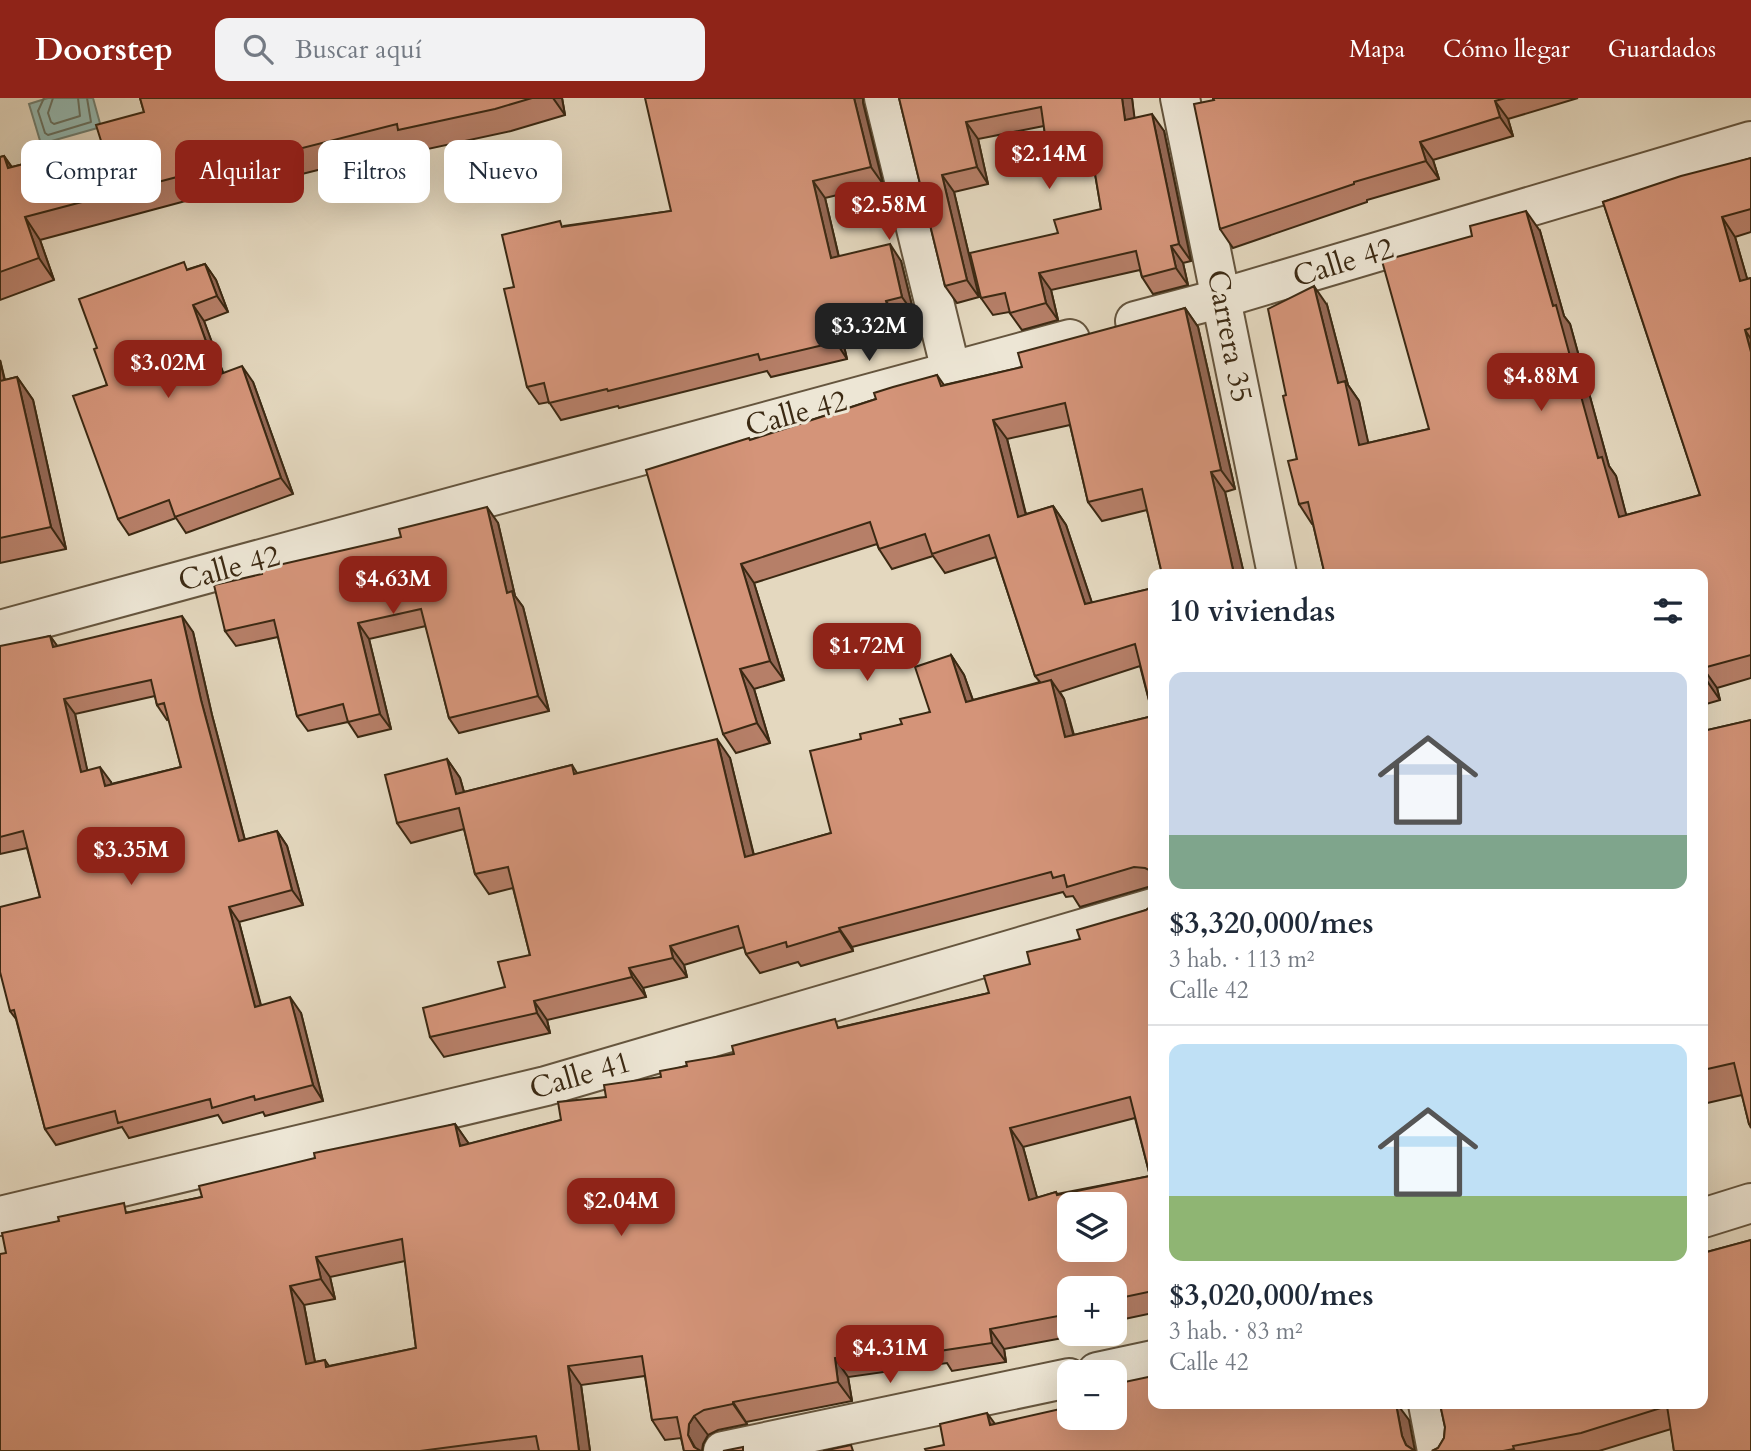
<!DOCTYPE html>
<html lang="es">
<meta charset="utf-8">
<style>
body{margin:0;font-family:Cardo,serif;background:#f2f2f3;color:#1f2937;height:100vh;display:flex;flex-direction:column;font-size:26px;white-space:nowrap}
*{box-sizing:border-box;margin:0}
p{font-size:23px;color:#747a83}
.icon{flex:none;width:38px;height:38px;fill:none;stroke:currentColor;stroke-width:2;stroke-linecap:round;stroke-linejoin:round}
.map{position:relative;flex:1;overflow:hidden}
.details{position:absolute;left:1148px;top:471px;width:560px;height:840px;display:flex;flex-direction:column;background:#fff;border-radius:14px;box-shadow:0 7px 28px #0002}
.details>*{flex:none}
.guide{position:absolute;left:21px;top:42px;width:665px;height:63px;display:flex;gap:14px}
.controls{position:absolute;left:1057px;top:1094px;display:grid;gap:14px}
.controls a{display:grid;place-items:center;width:70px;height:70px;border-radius:14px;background:#fff;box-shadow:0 7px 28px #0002;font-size:35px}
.price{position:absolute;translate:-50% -60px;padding:0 16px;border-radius:14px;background:#8f2418;color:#fff;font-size:23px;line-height:46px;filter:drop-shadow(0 2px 4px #0008)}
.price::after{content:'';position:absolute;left:50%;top:42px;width:21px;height:16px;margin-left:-10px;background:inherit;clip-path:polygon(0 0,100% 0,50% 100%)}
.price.current{background:#222;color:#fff}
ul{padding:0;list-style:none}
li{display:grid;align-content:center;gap:14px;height:371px;padding:0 21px}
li+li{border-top:2px solid #e0e1e3}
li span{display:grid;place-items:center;height:217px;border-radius:14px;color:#555}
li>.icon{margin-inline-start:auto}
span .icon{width:126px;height:126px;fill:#fffc;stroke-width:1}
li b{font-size:30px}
h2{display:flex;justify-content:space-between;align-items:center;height:84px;padding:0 21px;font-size:30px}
.pill{padding:0 24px;border-radius:14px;background:#fff;box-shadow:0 7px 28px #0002;font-size:24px;line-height:63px}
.pill.current{background:#8f2418;color:#fff}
header{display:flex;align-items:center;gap:42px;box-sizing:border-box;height:98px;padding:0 35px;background:#8f2418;color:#fff}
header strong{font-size:33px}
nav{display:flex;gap:38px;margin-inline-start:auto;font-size:24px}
.search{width:490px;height:63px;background:#f2f2f3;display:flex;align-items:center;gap:18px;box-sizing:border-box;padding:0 24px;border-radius:14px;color:#747a83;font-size:26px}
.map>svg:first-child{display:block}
.water{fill:#95bab2;stroke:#718072;stroke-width:2}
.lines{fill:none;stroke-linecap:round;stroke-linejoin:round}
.shore{stroke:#687262;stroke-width:2}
.minor-casing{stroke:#65553e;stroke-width:42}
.tertiary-casing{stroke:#65553e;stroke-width:42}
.minor{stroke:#ede6d5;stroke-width:38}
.tertiary{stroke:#ede6d5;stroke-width:38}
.wall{fill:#b67f68;stroke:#3b2913;stroke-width:2;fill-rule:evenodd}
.shaded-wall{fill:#946855;stroke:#3b2913;stroke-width:2}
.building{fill:#d49479;stroke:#3b2913;stroke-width:2;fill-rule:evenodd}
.labels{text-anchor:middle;stroke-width:6;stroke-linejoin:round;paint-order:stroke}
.street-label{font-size:30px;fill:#3b2913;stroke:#ede6d5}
</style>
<header>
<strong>Doorstep</strong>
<div class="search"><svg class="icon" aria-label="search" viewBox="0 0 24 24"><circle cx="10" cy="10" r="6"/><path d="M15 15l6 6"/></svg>Buscar aquí</div>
<nav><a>Mapa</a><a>Cómo llegar</a><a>Guardados</a></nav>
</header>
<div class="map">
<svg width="1751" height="1353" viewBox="0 0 1751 1353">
<rect width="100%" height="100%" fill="#e4d8bf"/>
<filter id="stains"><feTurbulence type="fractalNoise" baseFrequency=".00286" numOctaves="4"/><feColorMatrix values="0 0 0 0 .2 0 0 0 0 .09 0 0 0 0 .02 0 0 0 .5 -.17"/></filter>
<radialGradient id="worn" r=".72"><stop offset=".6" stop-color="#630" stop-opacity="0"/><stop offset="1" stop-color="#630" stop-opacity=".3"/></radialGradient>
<path class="water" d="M 48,0 L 93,0 L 101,29 L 41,46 L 29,6 Z"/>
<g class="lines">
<path class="shore" d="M 44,0 L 38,13 L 45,35 L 48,37 L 91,24 L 87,0
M 53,0 L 48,15 L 51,24 L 54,26 L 80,18 L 78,0"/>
<defs>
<path id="minor" d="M 884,0 L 951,273
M 1180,0 L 1277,476
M 0,1118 L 546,988 L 1153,810
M 1703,1120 L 1751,1105
M 1097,1274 L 1153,1262
M 1428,1306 L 1437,1353
M 723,1353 L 1069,1280"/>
<path id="tertiary" d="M 1135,223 L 1222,200 L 1751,43
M 0,532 L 1070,241"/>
</defs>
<use href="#minor" class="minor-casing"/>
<use href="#tertiary" class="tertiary-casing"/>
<use href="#minor" class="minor"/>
<use href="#tertiary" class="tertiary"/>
</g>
<path class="wall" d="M 140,0 L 562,0 L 565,17 L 511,33 L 414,54 L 410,49 L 250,89 L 249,86 L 40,142 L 54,182 L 0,202 L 0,59 L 4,58 L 12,69 L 102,46 L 144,14 Z
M 899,0 L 1132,0 L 1134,20 L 1164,33 L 1191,163 L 1183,165 L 1188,187 L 1153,196 L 1142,179 L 1140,172 L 1051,192 L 1058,222 L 1022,232 L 1009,214 L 993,217 L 981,200 L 1058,135 L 1101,111 L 1093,64 L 1059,68 L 1047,51 L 1044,28 L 978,41 L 988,86 L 954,94 L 979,199 L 957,205 L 945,188 Z
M 1213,0 L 1578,0 L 1508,21 L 1513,38 L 1433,62 L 1439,81 L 1367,102 L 1367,104 L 1233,150 L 1220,131 Z
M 863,5 L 883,86 L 825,100 L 839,159 L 901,163 L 914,216 L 898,220 L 901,230 L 843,244 L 847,261 L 771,279 L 767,273 L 619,310 L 618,308 L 561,322 L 549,304 L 539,306 L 527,289 L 514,189 L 564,128 L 671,113 Z
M 1751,60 L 1751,134 L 1735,139 L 1747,181 L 1751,180 L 1751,580 L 1717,590 L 1720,602 L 1703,607 L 1703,476 L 1324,473 L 1313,426 L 1312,426 L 1299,406 L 1297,361 L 1286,297 L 1327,207 L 1348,287 L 1359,303 L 1368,345 L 1429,331 L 1540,133 L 1564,218 L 1570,226 L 1609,368 L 1616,378 L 1626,417 L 1700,397 L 1603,104 Z
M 205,166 L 216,182 L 228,214 L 204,223 L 223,275 L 253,284 L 293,396 L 186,435 L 176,420 L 129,437 L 118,421 L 107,287 L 97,250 L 189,171 Z
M 1185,210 L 1198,229 L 1235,391 L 1225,394 L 1244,476 L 1162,476 L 1147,412 L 1102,423 L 1088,404 L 1070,327 L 1007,341 L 1026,416 L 1053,408 L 1066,427 L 1092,505 L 1153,490 L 1153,789 L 1148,789 L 1080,809 L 1073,798 L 1066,799 L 1063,794 L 852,849 L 853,853 L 801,868 L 798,864 L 760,875 L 746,856 L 744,849 L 684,867 L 687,879 L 643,890 L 646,899 L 547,922 L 550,935 L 444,959 L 430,939 L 505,889 L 530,857 L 513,790 L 489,796 L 475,776 L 464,731 L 411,745 L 397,725 L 447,661 L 460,680 L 464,694 L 572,667 L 577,675 L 730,660 L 754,757 L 831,735 L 861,641 L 902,626 L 930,614 L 951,557 L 964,577 L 973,602 L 1040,584 L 1035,578 L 996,459 L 945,475 L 933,458 L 892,471 L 879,451 L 877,446 L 754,485 L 784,582 L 754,591 L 770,645 L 736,655 L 723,636 L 750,342 L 876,301 L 937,277 L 944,287 L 1022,269 ZM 1140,568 L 1153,618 L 1074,637 L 1064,601 L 1060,594 Z
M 0,262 L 5,282 L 17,279 L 33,302 L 66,451 L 0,465 Z
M 498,425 L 515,498 L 523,509 L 549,613 L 459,635 L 449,620 L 426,528 L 369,541 L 391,631 L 358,639 L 348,624 L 308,633 L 297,618 L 278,539 L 236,548 L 225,533 Z
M 193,534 L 212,617 L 245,742 L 277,733 L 287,748 L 303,807 L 239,824 L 261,907 L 301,915 L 323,1003 L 265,1018 L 263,1014 L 223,1025 L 218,1017 L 129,1040 L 122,1029 L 56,1047 L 45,1031 L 16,921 L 10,913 L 40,799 L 27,750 L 0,756 L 0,552 L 50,538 L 57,548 ZM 155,598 L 157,607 L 167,622 L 169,621 L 181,669 L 111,686 L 111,684 L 87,672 L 75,616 Z
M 1751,622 L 1751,1030 L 1749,1026 L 1742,997 L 1703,1006 L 1703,633 Z
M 1153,807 L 1153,1215 L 1115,1223 L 1115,1190 L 1069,1190 L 1069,1236 L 1084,1236 L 1004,1251 L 1006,1264 L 952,1273 L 947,1265 L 848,1279 L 852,1303 L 746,1324 L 747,1326 L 718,1332 L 708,1337 L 703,1346 L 702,1353 L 684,1353 L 681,1340 L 665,1342 L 652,1322 L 645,1278 L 581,1287 L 590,1353 L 0,1353 L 6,1155 L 59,1123 L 130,1114 L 202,1099 L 455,1026 L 469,1046 L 561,1022 L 606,999 L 661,979 L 687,968 L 841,929 L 989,895 L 1030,866 L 1080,841 L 1146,812 ZM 1135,1020 L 1150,1078 L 1057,1096 L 1056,1094 L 1037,1100 L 1023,1049 ZM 405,1163 L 416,1250 L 329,1268 L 325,1262 L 315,1264 L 304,1207 L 335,1201 L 330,1179 Z
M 1751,1142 L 1751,1353 L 1674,1353 L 1671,1331 L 1599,1353 L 1432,1353 L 1438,1350 L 1444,1340 L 1445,1329 L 1440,1306 L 1703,1306 L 1703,1152 L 1703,1155 Z"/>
<path class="shaded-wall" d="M 553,0 L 562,0 L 565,17 Z
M 854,0 L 863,0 L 863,5 L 883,86 L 871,69 Z
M 1122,0 L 1132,0 L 1137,39 L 1125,22 Z
M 1495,3 L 1508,21 L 1513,38 L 1500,19 Z
M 1152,16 L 1164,33 L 1191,163 L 1179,146 Z
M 966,24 L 978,41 L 988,86 L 977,69 Z
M 1420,44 L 1433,62 L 1439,81 L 1426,63 Z
M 4,58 L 19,81 L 8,70 Z
M 942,77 L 954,94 L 979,199 L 967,182 Z
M 813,83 L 825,100 L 843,177 L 831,160 Z
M 1526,113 L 1540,133 L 1564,218 L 1570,226 L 1609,368 L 1616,378 L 1632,439 L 1619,419 L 1598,360 L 1553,208 Z
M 25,119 L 40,142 L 54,182 L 39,160 Z
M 1722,119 L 1735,139 L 1751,194 L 1740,183 Z
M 890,146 L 901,163 L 914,216 L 902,199 Z
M 1171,148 L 1183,165 L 1188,187 L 1176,170 Z
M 205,166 L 216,182 L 228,214 L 217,198 Z
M 1039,175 L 1051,192 L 1058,222 L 1046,205 Z
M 1314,188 L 1327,207 L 1348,287 L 1359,303 L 1373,366 L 1359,347 L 1338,285 Z
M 886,203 L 898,220 L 901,230 L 889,213 Z
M 193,207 L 204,223 L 230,293 L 218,277 Z
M 1185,210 L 1198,229 L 1235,391 L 1221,372 Z
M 831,227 L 843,244 L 847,261 L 836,244 Z
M 1745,232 L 1751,241 L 1751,254 Z
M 0,262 L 10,307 L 0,292 Z
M 242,268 L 253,284 L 293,396 L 281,380 Z
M 17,279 L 33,302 L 66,451 L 51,429 Z
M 993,322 L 1007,341 L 1031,438 L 1018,419 Z
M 1211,374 L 1225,394 L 1244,476 L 1234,476 Z
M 1053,408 L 1066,427 L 1099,526 L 1085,506 Z
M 487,409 L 498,425 L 515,498 L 523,509 L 549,613 L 538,598 L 507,495 Z
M 741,466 L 754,485 L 784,582 L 770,563 Z
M 182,518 L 193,534 L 212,617 L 249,758 L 239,743 L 201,602 Z
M 358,525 L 369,541 L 391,631 L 380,616 Z
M 50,538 L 61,553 L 53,549 Z
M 951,557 L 964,577 L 980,623 L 966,604 Z
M 1703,570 L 1717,590 L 1720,602 L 1707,583 Z
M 740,571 L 754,591 L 770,645 L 757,625 Z
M 1051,582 L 1064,601 L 1079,659 L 1065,639 Z
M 64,601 L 75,616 L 91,689 L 81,674 Z
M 717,641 L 730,660 L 759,779 L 745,759 Z
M 447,661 L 460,680 L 470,716 L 456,696 Z
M 100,669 L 111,684 L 116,703 L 105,688 Z
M 277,733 L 287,748 L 303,807 L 292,792 Z
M 229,809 L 239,824 L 265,924 L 255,909 Z
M 839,830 L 852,849 L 853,853 L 840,833 Z
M 670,848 L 684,867 L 687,879 L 673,860 Z
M 629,870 L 643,890 L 646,899 L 632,879 Z
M 290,899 L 301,915 L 323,1003 L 313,987 Z
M 534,903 L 547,922 L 550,935 L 537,915 Z
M 455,1026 L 469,1046 L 460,1048 Z
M 1010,1030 L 1023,1049 L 1043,1121 L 1029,1102 Z
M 316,1159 L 330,1179 L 335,1201 L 321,1181 Z
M 290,1188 L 304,1207 L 319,1285 L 306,1266 Z
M 990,1231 L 1004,1251 L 1006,1264 L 992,1245 Z
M 835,1260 L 848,1279 L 852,1303 L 838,1284 Z
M 568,1268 L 581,1287 L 590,1353 L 579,1353 Z
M 733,1304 L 746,1324 L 747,1326 L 733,1306 Z
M 1396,1306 L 1397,1306 L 1409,1322 L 1415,1353 L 1406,1347 L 1402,1338 Z
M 987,1315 L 1001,1334 L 990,1327 Z
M 694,1318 L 708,1337 L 703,1346 L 702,1353 L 697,1353 L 688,1337 L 689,1326 Z"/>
<path class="building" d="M 140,0 L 532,0 L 495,11 L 398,32 L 397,26 L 235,67 L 234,64 L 25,119 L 39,160 L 0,174 L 0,59 L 4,58 L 8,70 L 102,46 L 96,27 L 144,14 Z
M 645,0 L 854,0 L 871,69 L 813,83 L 831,160 L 890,146 L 902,199 L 886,203 L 889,213 L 831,227 L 836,244 L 760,262 L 758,256 L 608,293 L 607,291 L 549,305 L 544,285 L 527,289 L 504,191 L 514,189 L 502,137 L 560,123 L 562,129 L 671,113 Z
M 899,0 L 1122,0 L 1125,22 L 1152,16 L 1179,146 L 1171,148 L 1176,170 L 1142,179 L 1136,153 L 1039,175 L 1046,205 L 1010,215 L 1005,195 L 981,200 L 970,155 L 1058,135 L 1054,122 L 1101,111 L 1090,46 L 1047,51 L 1041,9 L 966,24 L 977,69 L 942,77 L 967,182 L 945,188 Z
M 1213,0 L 1506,0 L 1495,3 L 1500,19 L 1420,44 L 1426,63 L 1354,84 L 1354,86 L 1220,131 L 1194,6 L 1214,2 Z
M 1751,60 L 1751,111 L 1722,119 L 1740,183 L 1751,180 L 1751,230 L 1745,232 L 1751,254 L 1751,557 L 1703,570 L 1707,583 L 1703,584 L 1703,476 L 1310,476 L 1324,473 L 1308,404 L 1299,406 L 1288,363 L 1297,361 L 1283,298 L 1286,297 L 1268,211 L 1314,188 L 1338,285 L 1345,283 L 1359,347 L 1429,331 L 1382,163 L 1472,138 L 1470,128 L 1526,113 L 1553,208 L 1556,207 L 1598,360 L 1602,359 L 1619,419 L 1700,397 L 1603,104 L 1681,78 Z
M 184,164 L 187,172 L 205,166 L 217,198 L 193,207 L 218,277 L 242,268 L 281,380 L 175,419 L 169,402 L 118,421 L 73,298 L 107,287 L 94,251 L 97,250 L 79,201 Z
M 1185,210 L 1221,372 L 1211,374 L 1234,476 L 1162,476 L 1142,391 L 1088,404 L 1065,305 L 993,322 L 1018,419 L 1053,408 L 1085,506 L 1153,490 L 1153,774 L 1145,770 L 1134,769 L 1067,789 L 1064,777 L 1053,780 L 1051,774 L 839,830 L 840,833 L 787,849 L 786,844 L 746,856 L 738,828 L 670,848 L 673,860 L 629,870 L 632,879 L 534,903 L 537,915 L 430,939 L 423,910 L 505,889 L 498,864 L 530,857 L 508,769 L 475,776 L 459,710 L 397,725 L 385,677 L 447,661 L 456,696 L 572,667 L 574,676 L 717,641 L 745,759 L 831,735 L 810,653 L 861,641 L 860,636 L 902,626 L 900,621 L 930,614 L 915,569 L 951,557 L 966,604 L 1051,582 L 1065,639 L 1153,618 L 1135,546 L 1035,578 L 989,437 L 932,456 L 925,436 L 879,451 L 870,424 L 741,466 L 770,563 L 740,571 L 757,625 L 723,636 L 646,372 L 749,340 L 750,342 L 876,301 L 874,295 L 893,289 L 937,277 L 941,288 L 1022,269 L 1018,255 Z
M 17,279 L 51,429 L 0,440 L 0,283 Z
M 487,409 L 507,495 L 512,493 L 538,598 L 449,620 L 421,511 L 358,525 L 380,616 L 348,624 L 343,606 L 297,618 L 274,522 L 225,533 L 214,487 L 262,476 L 261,471 L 401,439 L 399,431 Z
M 182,518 L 201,602 L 239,743 L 277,733 L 292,792 L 229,809 L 255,909 L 290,899 L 313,987 L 255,1002 L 254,998 L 212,1010 L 210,1001 L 118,1025 L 115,1013 L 45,1031 L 14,912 L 10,913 L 0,874 L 0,809 L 40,799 L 23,733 L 0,739 L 0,548 L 50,538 L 53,549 ZM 151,582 L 157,607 L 164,605 L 181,669 L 105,688 L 100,669 L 81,674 L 64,601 Z
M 1751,622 L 1751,1026 L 1749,1026 L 1734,965 L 1703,972 L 1703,633 Z
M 1153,807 L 1153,1193 L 1115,1201 L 1115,1190 L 1069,1190 L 1069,1216 L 990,1231 L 992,1245 L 939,1253 L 938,1244 L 835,1260 L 838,1284 L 733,1304 L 733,1306 L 704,1312 L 694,1318 L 689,1326 L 688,1337 L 694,1349 L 701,1353 L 684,1353 L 677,1319 L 652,1322 L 642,1258 L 568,1268 L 579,1353 L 539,1353 L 536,1338 L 420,1353 L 0,1353 L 0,1156 L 6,1155 L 2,1135 L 59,1123 L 58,1119 L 124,1105 L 126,1115 L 202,1099 L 199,1088 L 315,1060 L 314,1055 L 455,1026 L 460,1048 L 561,1022 L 558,1004 L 606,999 L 604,987 L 661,979 L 660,973 L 687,968 L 686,964 L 734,956 L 732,948 L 835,921 L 838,930 L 989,895 L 984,878 L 1030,866 L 1027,854 L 1080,841 L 1077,832 L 1146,812 ZM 1130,999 L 1150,1078 L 1057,1097 L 1056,1094 L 1029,1102 L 1010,1030 ZM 1069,1106 L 1115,1106 L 1115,1152 L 1069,1152 ZM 402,1141 L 416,1250 L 326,1269 L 325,1262 L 306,1266 L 290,1188 L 321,1181 L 316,1159 Z
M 1751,1142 L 1751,1353 L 1674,1353 L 1667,1308 L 1581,1335 L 1513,1348 L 1514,1351 L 1503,1353 L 1432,1353 L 1438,1350 L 1444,1340 L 1445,1329 L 1440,1306 L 1703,1306 L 1703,1155 Z
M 1153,1278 L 1153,1306 L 1375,1306 L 1375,1307 L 1382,1306 L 1396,1306 L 1402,1338 L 1406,1347 L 1415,1353 L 926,1353 L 925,1351 L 944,1347 L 940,1326 L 987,1315 L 990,1327 L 1069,1309 L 1069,1320 L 1115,1320 L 1115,1286 Z
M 851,1347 L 853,1353 L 823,1353 Z
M 743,1349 L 743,1353 L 723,1353 Z"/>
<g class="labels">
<g class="street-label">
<text transform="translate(1343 164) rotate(-17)" y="10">Calle 42</text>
<text transform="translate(1230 238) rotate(79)" y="10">Carrera 35</text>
<text transform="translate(796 315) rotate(-15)" y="10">Calle 42</text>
<text transform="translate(229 470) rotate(-15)" y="10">Calle 42</text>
<text transform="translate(580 977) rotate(-16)" y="10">Calle 41</text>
</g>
</g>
<rect width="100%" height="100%" filter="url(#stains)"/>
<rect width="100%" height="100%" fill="url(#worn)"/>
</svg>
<div class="controls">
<a><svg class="icon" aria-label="layers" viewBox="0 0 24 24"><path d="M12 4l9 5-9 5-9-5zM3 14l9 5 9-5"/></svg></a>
<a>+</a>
<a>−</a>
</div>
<b class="price" style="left:1049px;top:93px">$2.14M</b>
<b class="price" style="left:889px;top:144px">$2.58M</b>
<b class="price current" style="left:869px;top:265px">$3.32M</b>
<b class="price" style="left:168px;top:302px">$3.02M</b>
<b class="price" style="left:1541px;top:315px">$4.88M</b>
<b class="price" style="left:393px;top:518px">$4.63M</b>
<b class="price" style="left:867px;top:585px">$1.72M</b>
<b class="price" style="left:131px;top:789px">$3.35M</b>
<b class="price" style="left:621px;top:1140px">$2.04M</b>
<b class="price" style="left:890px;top:1287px">$4.31M</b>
<div class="guide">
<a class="pill">Comprar</a>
<a class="pill current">Alquilar</a>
<a class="pill">Filtros</a>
<a class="pill">Nuevo</a>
</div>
<section class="details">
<h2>10 viviendas<svg class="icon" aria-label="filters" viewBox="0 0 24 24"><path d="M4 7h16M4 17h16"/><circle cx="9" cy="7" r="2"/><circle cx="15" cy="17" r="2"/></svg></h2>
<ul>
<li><span style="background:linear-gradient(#c9d6e8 75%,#7fa58c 0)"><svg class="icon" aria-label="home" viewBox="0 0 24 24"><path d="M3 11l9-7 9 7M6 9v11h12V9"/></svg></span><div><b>$3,320,000/mes</b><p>3 hab. · 113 m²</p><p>Calle 42</p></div></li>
<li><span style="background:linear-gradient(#bfe0f5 70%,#8fb573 0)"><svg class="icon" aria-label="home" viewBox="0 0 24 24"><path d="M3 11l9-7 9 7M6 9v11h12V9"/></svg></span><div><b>$3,020,000/mes</b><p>3 hab. · 83 m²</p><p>Calle 42</p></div></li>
</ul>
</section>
</div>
